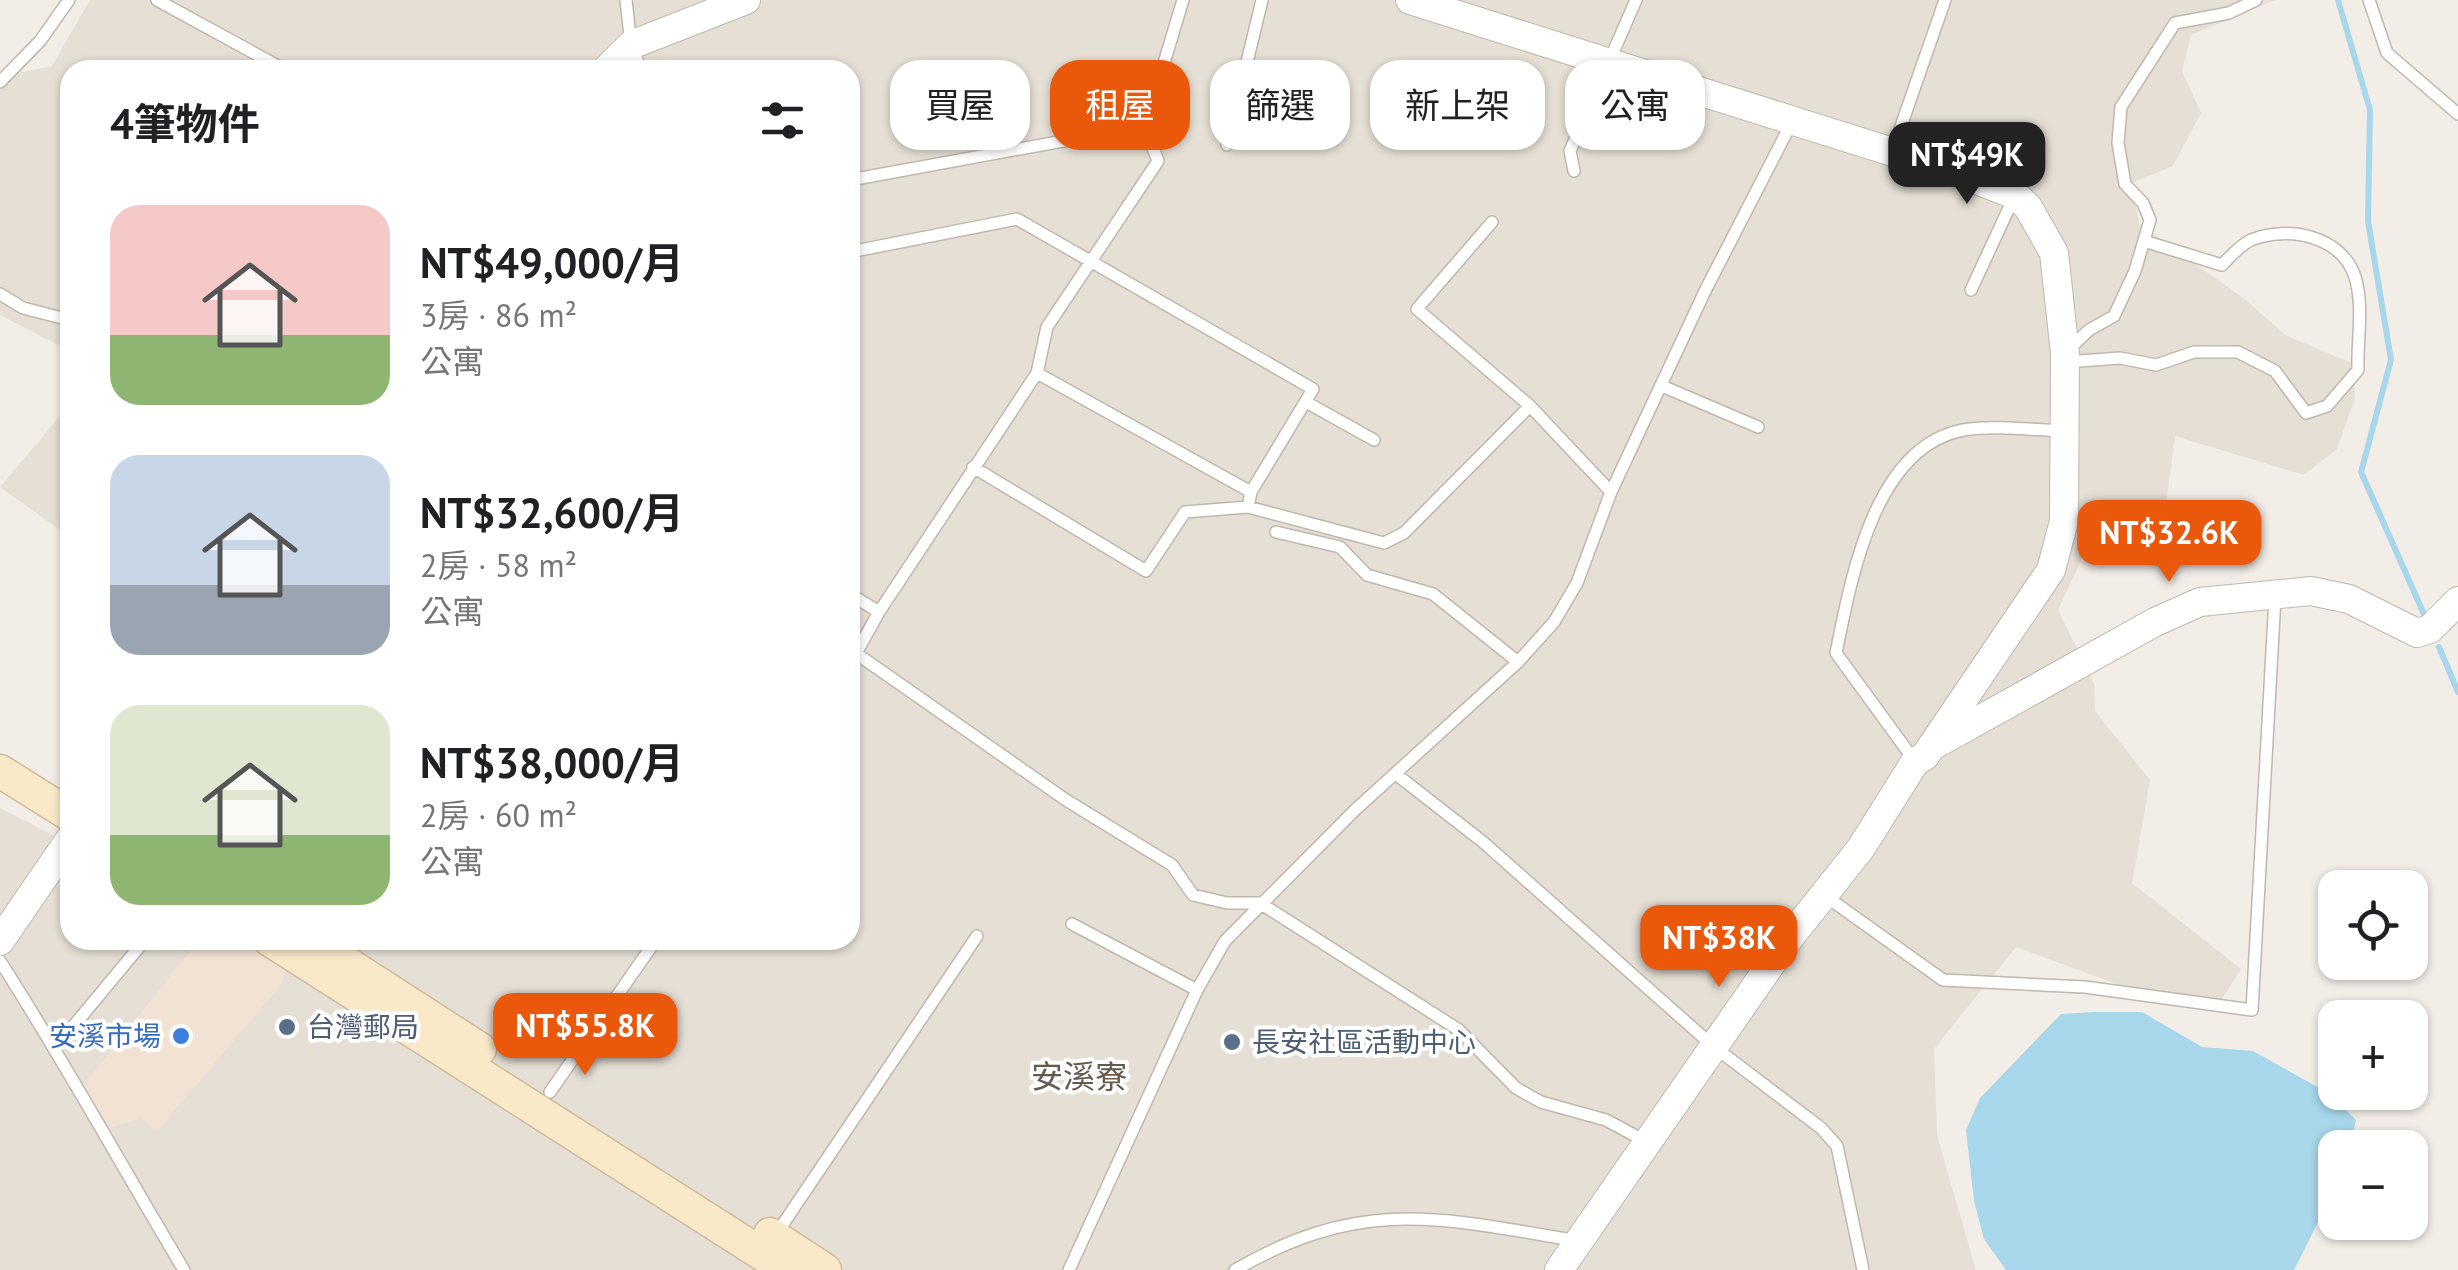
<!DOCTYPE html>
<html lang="zh-TW">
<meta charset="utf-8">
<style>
body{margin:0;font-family:"PT Sans","Noto Sans TC",sans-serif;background:#f6f6f6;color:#202124;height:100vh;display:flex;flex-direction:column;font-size:38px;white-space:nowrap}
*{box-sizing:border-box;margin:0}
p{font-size:32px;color:#757577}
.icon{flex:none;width:55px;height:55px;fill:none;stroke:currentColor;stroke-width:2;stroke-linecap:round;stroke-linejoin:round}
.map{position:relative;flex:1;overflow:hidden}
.sheet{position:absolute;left:60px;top:60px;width:800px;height:890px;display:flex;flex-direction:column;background:#fff;border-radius:30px;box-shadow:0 2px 8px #0004}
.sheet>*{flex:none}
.hud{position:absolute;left:890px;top:60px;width:950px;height:90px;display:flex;gap:20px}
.buttons{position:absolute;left:2318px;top:870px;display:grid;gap:20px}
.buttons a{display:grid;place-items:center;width:110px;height:110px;border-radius:20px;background:#fff;box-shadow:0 2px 8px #0004;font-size:50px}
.price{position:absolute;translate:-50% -85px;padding:0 22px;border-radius:20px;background:#ea580c;color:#fff;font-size:32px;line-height:65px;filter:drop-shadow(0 2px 5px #0008)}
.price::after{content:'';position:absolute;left:50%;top:60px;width:30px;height:22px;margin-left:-15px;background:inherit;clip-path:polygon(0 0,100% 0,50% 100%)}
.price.active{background:#222;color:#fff}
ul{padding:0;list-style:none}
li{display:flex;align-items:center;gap:30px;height:250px;padding:0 50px}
li span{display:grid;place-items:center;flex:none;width:280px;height:200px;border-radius:30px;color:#555}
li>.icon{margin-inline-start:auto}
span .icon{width:120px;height:120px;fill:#fffc;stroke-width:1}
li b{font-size:42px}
h2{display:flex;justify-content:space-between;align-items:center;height:120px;padding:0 50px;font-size:42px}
.chip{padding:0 35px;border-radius:30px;background:#fff;box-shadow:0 2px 8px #0004;font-size:35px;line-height:90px}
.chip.active{background:#ea580c;color:#fff}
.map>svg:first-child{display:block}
.residential{fill:#e5dfd5}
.commercial{fill:#f2e2d4}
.water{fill:#a8d6ea}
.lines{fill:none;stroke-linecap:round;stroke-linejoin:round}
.stream{stroke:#a8d6ea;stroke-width:6}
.service-casing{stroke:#c0b7ad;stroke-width:14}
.tertiary-casing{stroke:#c0b7ad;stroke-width:30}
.secondary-casing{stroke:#cebb9a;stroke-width:35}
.service{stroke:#fff;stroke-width:11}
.tertiary{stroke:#fff;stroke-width:28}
.secondary{stroke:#fae9c9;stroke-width:32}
.service-dot{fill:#5c6f8a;stroke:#fff;stroke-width:4}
.shop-dot{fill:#3f7fe0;stroke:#fff;stroke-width:4}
.labels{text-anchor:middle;stroke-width:8;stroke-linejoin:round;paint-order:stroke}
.service-label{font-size:28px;fill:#4e5e75;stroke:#fff;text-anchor:start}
.shop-label{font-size:28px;fill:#366cbe;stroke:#fff;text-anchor:end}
.quarter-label{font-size:32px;fill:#665a4f;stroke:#fff}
</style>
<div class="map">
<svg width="2458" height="1270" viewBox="0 0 2458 1270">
<rect width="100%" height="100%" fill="#f2ede7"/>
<path class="residential" d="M 90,0 L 2275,0 L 2191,35 L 2182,71 L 2201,113 L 2173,166 L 2132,183 L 2139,224 L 2246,300 L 2285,335 L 2354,364 L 2355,398 L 2337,449 L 2304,475 L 2175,436 L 2158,567 L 2087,547 L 2058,610 L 2094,684 L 2095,711 L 2150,780 L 2132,883 L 2241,969 L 2214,1011 L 2133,990 L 2016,947 L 1934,1049 L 1937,1135 L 1976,1270 L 0,1270 L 0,808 L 70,844 L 70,940 L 850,940 L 850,70 L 70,70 L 70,351 L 0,315 L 0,77 L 52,66 Z
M 70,404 L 70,537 L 0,487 Z"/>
<path class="commercial" d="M 199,940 L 238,940 L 286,971 L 281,985 L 156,1132 L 142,1118 L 109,1128 L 83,1086 Z"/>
<path class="water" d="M 2094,1012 L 2142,1012 L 2202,1047 L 2253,1051 L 2330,1094 L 2356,1120 L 2350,1147 L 2335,1148 L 2335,1188 L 2294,1270 L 2006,1270 L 1984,1239 L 1974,1201 L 1966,1130 L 1980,1098 L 2061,1014 Z"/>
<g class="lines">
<path class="stream" d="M 2338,0 L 2370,110 L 2368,221 L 2391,360 L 2361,472 L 2427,621
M 2439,647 L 2458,692"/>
<defs>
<path id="service" d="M 157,0 L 285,70
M 626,0 L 631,45 L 641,70
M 2369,0 L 2387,53 L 2458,114
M 0,82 L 40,41 L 69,0
M 1227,145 L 1262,0
M 1892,152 L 1945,0
M 1574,171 L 1570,151 L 1636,0
M 850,180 L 1145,126
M 1492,222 L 1417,309 L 1530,406 L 1611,492
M 850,252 L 1017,219 L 1313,389 L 1251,492 L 1037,373
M 1971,290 L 2015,195
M 0,294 L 23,308 L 70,320
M 2068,350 L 2089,330 L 2114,316 L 2135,271 L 2150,220 L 2143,203 L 2125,184 L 2118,143 L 2121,107 L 2175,23 L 2229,13 L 2256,0
M 2066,362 L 2120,358 L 2156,365 L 2194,352 L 2238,352 L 2275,371 L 2306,413 L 2327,406 L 2358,370 C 2357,339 2364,306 2355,277 C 2342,236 2288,225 2251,240 C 2240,245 2230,257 2222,265 L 2144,241
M 1662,386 L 1758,427
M 1306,402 L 1374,440
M 973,467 L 1146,571 L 1185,512 L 1248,507
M 1251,492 L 1248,507 L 1384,543 L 1404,533 L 1530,406
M 1276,532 L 1340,547 L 1367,575 L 1433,594 L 1518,662
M 850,594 L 879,612
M 857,654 L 1066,800 L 1172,865 L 1193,895 L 1227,903 L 1260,903 L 1459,1030 L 1516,1088 L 1541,1102 L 1606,1120 L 1645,1141
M 850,664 L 879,612 L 1037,373 L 1047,327 L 1158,161 L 1145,126 L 1183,0
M 1914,760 L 1836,653 C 1851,579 1874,447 1963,430 C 1995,425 2033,430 2064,431
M 1397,775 L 1483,842 L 1713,1046 L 1821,1128 L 1837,1146 L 1863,1270
M 1824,895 L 1943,980 L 2085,987 L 2252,1010 L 2275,597
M 1072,924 L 1197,990
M 0,961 C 65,1062 122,1167 184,1270
M 56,1047 L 145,940
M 550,1092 L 656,940
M 777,1233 L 977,936
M 1069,1270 L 1197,990 L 1225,941 L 1355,810 L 1518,662 L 1554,622 L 1577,583 L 1611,492 L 1705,291 L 1793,120
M 1235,1270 C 1363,1196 1441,1218 1578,1241"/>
<path id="tertiary" d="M 1410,0 L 1959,173 L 2015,195 L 2028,207 L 2054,253 L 2065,353 L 2064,521 L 2051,570 L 1925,756 L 1915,762 L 1861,848 L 1787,941 L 1559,1270
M 606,70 L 631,45 L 746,0
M 1936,744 L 2155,622 L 2200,602 L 2311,591 L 2349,599 L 2417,633 L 2430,629 L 2458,601
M 0,941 L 70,839"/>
<path id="secondary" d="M 0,771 L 70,815
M 270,940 L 787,1270
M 311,940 L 480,1049
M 770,1234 L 825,1270"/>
</defs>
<use href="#service" class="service-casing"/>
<use href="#tertiary" class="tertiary-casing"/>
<use href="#secondary" class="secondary-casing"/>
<use href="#service" class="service"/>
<use href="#tertiary" class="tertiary"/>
<use href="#secondary" class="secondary"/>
</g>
<g class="service-dot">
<circle cx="287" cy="1027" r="10"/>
<circle cx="1232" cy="1042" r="10"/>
</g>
<circle class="shop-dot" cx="181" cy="1036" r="10"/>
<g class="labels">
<g class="service-label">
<text x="307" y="1037">台灣郵局</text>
<text x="1252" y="1052">長安社區活動中心</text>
</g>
<g class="shop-label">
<text x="161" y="1046">安溪市場</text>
</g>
<g class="quarter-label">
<text x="1079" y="1088">安溪寮</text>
</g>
</g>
</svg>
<div class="buttons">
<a><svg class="icon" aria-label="locate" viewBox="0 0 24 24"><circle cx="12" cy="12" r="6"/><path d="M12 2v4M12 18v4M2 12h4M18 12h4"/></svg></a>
<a>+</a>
<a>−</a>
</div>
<b class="price active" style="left:1967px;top:207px">NT$49K</b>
<b class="price" style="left:2169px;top:585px">NT$32.6K</b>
<b class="price" style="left:1719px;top:990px">NT$38K</b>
<b class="price" style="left:585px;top:1078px">NT$55.8K</b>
<div class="hud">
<a class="chip">買屋</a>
<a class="chip active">租屋</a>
<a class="chip">篩選</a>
<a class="chip">新上架</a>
<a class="chip">公寓</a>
</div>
<section class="sheet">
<h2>4筆物件<svg class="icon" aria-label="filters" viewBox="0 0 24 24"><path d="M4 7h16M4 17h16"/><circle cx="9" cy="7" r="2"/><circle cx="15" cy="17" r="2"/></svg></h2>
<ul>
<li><span style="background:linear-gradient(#f6c9c9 65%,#8fb573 0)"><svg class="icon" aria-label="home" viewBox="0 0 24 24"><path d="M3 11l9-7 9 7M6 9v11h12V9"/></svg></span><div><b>NT$49,000/月</b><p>3房 · 86 m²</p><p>公寓</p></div></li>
<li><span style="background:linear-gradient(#c9d6e8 65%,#9aa5b1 0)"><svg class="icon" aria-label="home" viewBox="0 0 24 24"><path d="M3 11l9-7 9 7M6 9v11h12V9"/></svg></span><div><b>NT$32,600/月</b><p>2房 · 58 m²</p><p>公寓</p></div></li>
<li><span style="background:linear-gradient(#dfe7d0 65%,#8fb573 0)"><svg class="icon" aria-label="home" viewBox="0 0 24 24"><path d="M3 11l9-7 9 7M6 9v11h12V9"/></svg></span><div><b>NT$38,000/月</b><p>2房 · 60 m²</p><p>公寓</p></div></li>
</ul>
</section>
</div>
